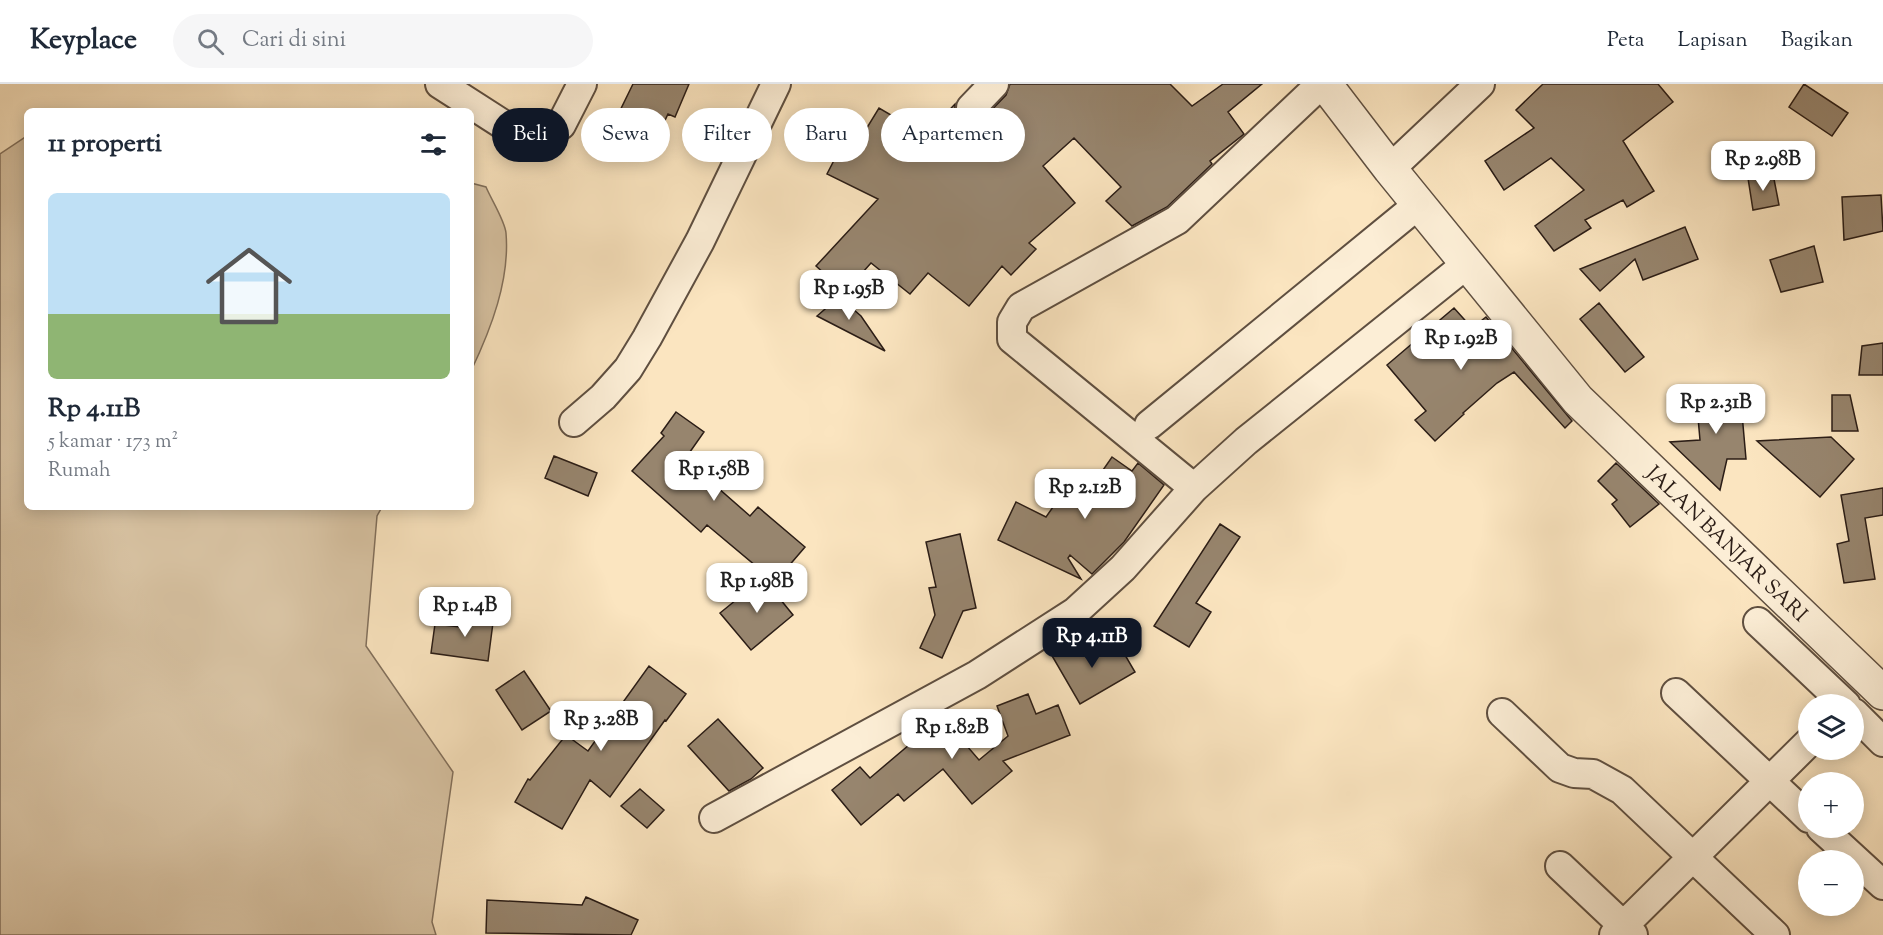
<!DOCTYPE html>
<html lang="id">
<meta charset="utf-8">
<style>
body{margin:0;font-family:"Sorts Mill Goudy",serif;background:#f6f6f7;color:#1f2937;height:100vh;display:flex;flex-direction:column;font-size:22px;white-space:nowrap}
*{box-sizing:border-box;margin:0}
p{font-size:20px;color:#747a83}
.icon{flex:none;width:33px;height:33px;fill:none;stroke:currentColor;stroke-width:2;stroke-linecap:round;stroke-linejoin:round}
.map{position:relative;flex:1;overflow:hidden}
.panel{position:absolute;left:24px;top:24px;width:450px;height:402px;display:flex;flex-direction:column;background:#fff;border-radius:9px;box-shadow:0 3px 15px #0003}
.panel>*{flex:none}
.hud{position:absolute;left:492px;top:24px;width:570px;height:54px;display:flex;gap:12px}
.fabs{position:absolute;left:1798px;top:610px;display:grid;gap:12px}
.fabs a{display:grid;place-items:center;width:66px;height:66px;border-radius:50%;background:#fff;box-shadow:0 3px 15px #0003;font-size:30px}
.price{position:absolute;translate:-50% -51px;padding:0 14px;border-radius:12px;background:#fff;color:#222;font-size:20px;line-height:39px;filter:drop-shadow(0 2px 3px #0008)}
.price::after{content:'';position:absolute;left:50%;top:36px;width:18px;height:14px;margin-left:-9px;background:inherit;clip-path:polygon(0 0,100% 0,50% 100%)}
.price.active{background:#111827;color:#fff}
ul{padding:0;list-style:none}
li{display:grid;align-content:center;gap:12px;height:318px;padding:0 24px}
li+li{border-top:2px solid #e0e1e3}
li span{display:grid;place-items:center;height:186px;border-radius:9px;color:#555}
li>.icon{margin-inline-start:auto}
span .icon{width:108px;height:108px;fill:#fffc;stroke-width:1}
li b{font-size:26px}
h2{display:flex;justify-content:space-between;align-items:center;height:72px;padding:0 24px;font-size:26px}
.tag{padding:0 21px;border-radius:27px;background:#fff;box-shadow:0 3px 15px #0003;font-size:21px;line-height:54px}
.tag.active{background:#111827;color:#fff}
header{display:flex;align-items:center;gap:36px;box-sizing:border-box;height:84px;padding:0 30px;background:#fff;border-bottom:2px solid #e0e1e3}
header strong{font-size:28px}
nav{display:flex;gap:33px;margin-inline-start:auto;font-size:21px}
.search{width:420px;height:54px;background:#f6f6f7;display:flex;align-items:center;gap:15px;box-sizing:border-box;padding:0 21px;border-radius:33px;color:#747a83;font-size:22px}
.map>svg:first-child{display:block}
.green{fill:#d8c3a3;stroke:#82705c;stroke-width:1.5}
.building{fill:#97856e;stroke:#2b1d16;stroke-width:1.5}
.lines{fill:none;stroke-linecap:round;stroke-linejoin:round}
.minor-casing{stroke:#5f4f40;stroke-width:32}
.tertiary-casing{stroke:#5f4f40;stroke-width:36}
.minor{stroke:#fceed6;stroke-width:28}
.tertiary{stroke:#fceed6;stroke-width:33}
.labels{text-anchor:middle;stroke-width:6;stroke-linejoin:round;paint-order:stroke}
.street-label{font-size:21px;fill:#2b1d16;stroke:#fceed6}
</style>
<header>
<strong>Keyplace</strong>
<div class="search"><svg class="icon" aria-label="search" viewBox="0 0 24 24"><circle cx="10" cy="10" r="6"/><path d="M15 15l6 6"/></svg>Cari di sini</div>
<nav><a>Peta</a><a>Lapisan</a><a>Bagikan</a></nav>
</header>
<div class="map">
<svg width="1883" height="851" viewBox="0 0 1883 851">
<rect width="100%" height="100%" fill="#fbe5c0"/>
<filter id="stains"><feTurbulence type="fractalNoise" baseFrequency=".00333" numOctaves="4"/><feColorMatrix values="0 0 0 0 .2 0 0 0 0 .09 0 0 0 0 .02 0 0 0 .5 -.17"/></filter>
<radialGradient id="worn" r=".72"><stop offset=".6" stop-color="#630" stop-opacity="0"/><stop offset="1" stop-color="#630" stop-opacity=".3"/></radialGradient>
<path class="green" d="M 27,52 L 27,423 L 382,423 L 377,432 L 366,562 L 453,688 L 432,838 L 436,851 L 0,851 L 0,70 Z
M 471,99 L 486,103 C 491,115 505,137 506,149 C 510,196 491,245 471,287 Z"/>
<path class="building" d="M 633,0 L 689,0 L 675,33 L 668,30 L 653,62 L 612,43 Z
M 1010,0 L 1170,0 L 1192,22 L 1223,0 L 1262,0 L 1228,28 L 1244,50 L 1210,77 L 1212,80 L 1167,123 L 1132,142 L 1106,117 L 1121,103 L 1074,54 L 1043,82 L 1075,119 L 1029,159 L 1036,165 L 1011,191 L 1002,182 L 969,222 L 928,189 L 910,210 L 871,179 L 845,208 L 816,182 L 878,115 L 827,90 L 843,59 L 854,65 L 879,24 L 925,51 L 955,20 L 955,29 L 960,36 L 968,40 L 976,40 L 983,35 L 1006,11 Z
M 1543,0 L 1658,0 L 1673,18 L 1623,57 L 1654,107 L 1627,123 L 1623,116 L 1585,136 L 1591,144 L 1554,167 L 1535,142 L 1584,106 L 1551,74 L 1504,106 L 1485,77 L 1534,44 L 1516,26 Z
M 1804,0 L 1848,29 L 1832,52 L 1789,23 Z
M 1773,90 L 1779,121 L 1753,126 L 1748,94 Z
M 1881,111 L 1883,147 L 1844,156 L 1842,113 Z
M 1685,143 L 1698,175 L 1643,196 L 1635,175 L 1600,207 L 1580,185 Z
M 1814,162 L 1823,198 L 1781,208 L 1770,176 Z
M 839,213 L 861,232 L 885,267 L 817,232 Z
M 1599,219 L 1644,273 L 1625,288 L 1580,235 Z
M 1454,224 L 1472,244 L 1486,233 L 1572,337 L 1565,344 L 1514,288 L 1497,299 L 1463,329 L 1464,330 L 1435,357 L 1415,336 L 1426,327 L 1387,281 Z
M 1883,259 L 1883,291 L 1859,291 L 1862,262 Z
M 1740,307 L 1746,375 L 1727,375 L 1720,406 L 1670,358 L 1700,356 L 1696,311 Z
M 1832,311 L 1850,311 L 1858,347 L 1832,347 Z
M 676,328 L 704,348 L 685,375 L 750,432 L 758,423 L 805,463 L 775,498 L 707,441 L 701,448 L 632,387 L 664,352 L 661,349 Z
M 1831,353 L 1854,375 L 1820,413 L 1757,357 Z
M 554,372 L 597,389 L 588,412 L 545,394 Z
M 1112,373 L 1132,387 L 1138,379 L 1164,401 L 1124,458 L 1092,490 L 1070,471 L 1068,474 L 1081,495 L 998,456 L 1016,418 L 1046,433 L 1067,403 L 1083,415 Z
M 1616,379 L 1659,420 L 1630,443 L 1612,420 L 1617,416 L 1598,397 Z
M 1883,404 L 1883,431 L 1865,434 L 1875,495 L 1844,499 L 1837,460 L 1849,457 L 1841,411 Z
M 1220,440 L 1240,453 L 1196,519 L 1211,528 L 1189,563 L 1154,542 Z
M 960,450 L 976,524 L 963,527 L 942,574 L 920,564 L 935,531 L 929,504 L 936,503 L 926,458 Z
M 763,494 L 793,531 L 751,566 L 720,529 Z
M 470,528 L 494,531 L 488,577 L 431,569 L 435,540 L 468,544 Z
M 1076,556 L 1086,573 L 1110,559 L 1118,559 L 1135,588 L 1080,620 L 1051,570 Z
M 649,582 L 686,610 L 666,637 L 665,636 L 610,713 L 590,696 L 562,745 L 515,718 L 528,695 L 530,696 L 566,651 L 588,667 Z
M 524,587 L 551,627 L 522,646 L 496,606 Z
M 1028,610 L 1036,630 L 1058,621 L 1070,651 L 1003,677 L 1012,687 L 972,720 L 943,685 L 904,717 L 898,710 L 861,741 L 832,706 L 860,683 L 870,694 L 942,633 L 979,676 L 1008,652 L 997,622 Z
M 718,635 L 763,684 L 751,695 L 729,707 L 688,662 Z
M 640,705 L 664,726 L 647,744 L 621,722 Z
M 586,813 L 638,836 L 631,851 L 486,849 L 487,816 L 582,821 Z"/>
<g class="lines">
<defs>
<path id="minor" d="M 440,0 L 521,52 L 537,52 L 561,41 L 582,0
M 971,24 L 994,0
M 1390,85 L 1480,0
M 574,338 L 603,313 L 628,285 L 647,254 L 700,157 L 776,0
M 1149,341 L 1419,120
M 1194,404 L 1012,255 L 1012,238 L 1021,223 L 1177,136 L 1321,0
M 1758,538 L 1846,621
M 1676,609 L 1809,734
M 1502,629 L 1560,684 L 1574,689 L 1593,690 L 1622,706 L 1775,851
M 1854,629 L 1883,658
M 714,734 L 977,591 L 1075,528 L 1123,484 L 1194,404 L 1246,357 L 1468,179
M 1821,744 L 1883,801
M 1560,782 L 1633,851
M 1614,851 L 1809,658"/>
<g id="tertiary">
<path id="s1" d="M 1325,0 L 1390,85 L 1578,316 L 1883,609"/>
</g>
</defs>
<use href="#minor" class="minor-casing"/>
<use href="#tertiary" class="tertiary-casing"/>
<use href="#minor" class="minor"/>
<use href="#tertiary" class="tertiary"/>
</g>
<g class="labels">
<g class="street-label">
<text dy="7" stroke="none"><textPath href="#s1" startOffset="612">JALAN BANJAR SARI</textPath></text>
</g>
</g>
<rect width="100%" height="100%" filter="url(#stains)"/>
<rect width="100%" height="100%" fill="url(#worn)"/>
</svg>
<div class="fabs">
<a><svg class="icon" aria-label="layers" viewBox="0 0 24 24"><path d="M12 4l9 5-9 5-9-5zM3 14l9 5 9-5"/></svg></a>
<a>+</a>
<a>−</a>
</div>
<b class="price" style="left:1763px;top:108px">Rp 2.98B</b>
<b class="price" style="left:849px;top:237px">Rp 1.95B</b>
<b class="price" style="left:1461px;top:287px">Rp 1.92B</b>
<b class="price" style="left:1716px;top:351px">Rp 2.31B</b>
<b class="price" style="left:714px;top:418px">Rp 1.58B</b>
<b class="price" style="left:1085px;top:436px">Rp 2.12B</b>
<b class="price" style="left:757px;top:530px">Rp 1.98B</b>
<b class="price" style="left:465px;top:554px">Rp 1.4B</b>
<b class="price active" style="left:1092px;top:585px">Rp 4.11B</b>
<b class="price" style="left:601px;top:668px">Rp 3.28B</b>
<b class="price" style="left:952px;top:676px">Rp 1.82B</b>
<div class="hud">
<a class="tag active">Beli</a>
<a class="tag">Sewa</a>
<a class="tag">Filter</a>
<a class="tag">Baru</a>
<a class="tag">Apartemen</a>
</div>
<section class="panel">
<h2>11 properti<svg class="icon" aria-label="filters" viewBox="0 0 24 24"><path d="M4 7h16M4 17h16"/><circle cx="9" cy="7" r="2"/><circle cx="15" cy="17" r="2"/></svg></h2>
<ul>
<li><span style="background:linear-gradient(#bfe0f5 65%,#8fb573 0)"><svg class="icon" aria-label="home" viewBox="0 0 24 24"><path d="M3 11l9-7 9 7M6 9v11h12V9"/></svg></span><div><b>Rp 4.11B</b><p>5 kamar · 173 m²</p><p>Rumah</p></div></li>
</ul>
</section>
</div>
